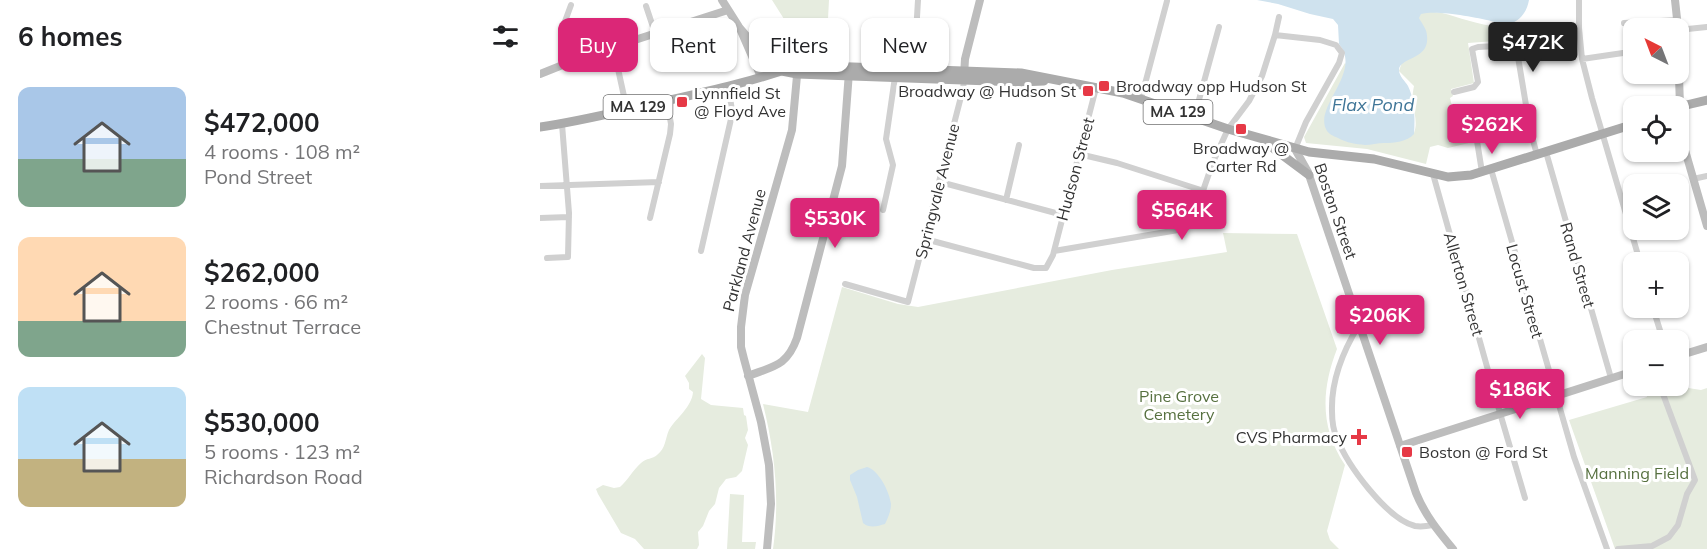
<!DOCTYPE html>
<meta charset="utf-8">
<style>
body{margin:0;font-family:Mulish,sans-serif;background:#f2f2f2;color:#202124;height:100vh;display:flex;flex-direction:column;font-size:22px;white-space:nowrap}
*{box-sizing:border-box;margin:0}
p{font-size:20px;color:#757577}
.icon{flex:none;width:33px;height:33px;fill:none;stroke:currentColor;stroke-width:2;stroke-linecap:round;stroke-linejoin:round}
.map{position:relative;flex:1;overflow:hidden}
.details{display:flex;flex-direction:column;background:#fff;width:540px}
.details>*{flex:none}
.guide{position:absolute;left:18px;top:18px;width:570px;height:54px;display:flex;gap:12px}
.needle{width:39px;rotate:318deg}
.controls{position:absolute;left:1083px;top:18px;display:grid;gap:12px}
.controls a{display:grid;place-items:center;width:66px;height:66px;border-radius:12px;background:#fff;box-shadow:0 2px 4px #0004;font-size:30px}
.price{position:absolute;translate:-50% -51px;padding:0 14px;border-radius:6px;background:#db2777;color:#fff;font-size:20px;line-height:39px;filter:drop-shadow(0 2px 3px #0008)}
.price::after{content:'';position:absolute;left:50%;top:36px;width:18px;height:14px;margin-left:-9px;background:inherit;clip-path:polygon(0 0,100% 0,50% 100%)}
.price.on{background:#222;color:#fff}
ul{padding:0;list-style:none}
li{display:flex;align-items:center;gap:18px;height:150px;padding:0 18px}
li span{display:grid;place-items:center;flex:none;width:168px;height:120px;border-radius:12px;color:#555}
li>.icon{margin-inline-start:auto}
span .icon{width:72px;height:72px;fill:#fffc;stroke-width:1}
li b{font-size:26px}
h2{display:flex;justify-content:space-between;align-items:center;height:72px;padding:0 18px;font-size:26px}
.chip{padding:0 21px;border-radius:12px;background:#fff;box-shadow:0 2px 4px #0004;font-size:21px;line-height:54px}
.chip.on{background:#db2777;color:#fff}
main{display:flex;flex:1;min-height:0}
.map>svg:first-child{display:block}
.green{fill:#e6ecdf}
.water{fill:#cfe2ee}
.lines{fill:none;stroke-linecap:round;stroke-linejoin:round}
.street{stroke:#d0d0d0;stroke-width:6}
.secondary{stroke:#bdbdbd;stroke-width:8}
.primary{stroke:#ababab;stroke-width:9}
.poi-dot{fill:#e63946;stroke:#fff;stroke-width:2}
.labels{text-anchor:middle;stroke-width:6;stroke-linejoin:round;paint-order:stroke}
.shield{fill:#fff;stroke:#707070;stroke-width:1.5}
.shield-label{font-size:15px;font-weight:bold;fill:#333}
.poi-label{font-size:16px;fill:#333;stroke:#fff;text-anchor:start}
.street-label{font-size:16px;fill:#333;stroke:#fff}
.park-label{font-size:16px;fill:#56703f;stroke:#fff}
.water-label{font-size:18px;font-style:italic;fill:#3f7597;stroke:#fff}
</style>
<main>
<section class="details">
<h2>6 homes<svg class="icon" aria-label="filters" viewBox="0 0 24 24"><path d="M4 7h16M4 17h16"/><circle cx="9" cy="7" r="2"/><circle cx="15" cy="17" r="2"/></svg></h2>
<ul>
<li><span style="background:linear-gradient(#a9c7e8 60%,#7fa58c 0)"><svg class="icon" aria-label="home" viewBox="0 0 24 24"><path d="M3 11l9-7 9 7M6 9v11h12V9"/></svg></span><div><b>$472,000</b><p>4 rooms · 108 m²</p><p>Pond Street</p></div></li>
<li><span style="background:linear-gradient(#ffd9b3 70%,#7fa58c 0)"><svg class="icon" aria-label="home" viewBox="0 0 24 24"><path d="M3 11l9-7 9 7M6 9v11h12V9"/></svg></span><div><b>$262,000</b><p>2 rooms · 66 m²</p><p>Chestnut Terrace</p></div></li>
<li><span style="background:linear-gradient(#bfe0f5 60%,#c2b280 0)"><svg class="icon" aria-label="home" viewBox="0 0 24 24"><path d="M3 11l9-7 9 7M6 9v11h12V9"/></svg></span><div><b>$530,000</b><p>5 rooms · 123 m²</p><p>Richardson Road</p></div></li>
</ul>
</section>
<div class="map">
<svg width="1167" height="549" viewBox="0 0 1167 549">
<rect width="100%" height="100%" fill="#fff"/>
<path class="green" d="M 232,0 L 289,0 L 288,19 L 244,19 Z
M 878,10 C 886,11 894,12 902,13 C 920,17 949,30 967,25 L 969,40 L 928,43 L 934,83 L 911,89 L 913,96 L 910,98 L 915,119 L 924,117 L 929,143 L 908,148 L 898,145 L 890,147 L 886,164 L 827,149 L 766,143 L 764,137 L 805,63 L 874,133 C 878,123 874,113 873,102 C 872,97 873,91 874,86 L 859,71 L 862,62 L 880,26 Z
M 683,233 L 757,234 L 797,349 C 781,390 780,428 805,465 L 787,531 L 790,540 L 799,549 L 233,549 C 240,500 235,452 223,404 L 268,412 L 302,287 L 358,304 L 378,307 L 572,270 L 687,252 Z
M 162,354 L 165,358 L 161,399 L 171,405 L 203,408 L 204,415 L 206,416 L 208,430 L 205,438 L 208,445 L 202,471 L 196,477 L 186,479 L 183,483 L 179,488 L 175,504 L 169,511 L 163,526 L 158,532 L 159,545 L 157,549 L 104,549 L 95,539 L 81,533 L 58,494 L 56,489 L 63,485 L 74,488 L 80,487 C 88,480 93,470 101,463 C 106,458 113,459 117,455 C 126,448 125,439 129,430 C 136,418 152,407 153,392 L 149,389 L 149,383 L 145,376 Z
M 1139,376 L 1142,387 L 1161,390 L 1167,388 L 1167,549 L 1075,549 L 1029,420 L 1107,397 L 1104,386 L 1138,386 Z
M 190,494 L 204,495 L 202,542 L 216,542 L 215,549 L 187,549 Z"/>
<path class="water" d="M 717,0 L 989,0 C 987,11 981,21 969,24 C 963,26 957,22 951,21 C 934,17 897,10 881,14 L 879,18 C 882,24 887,29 887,36 C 890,60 859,57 859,70 C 859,76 865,81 868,86 C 875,100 875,119 874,134 C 867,142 854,143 844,143 C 838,143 831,145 825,145 C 816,144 807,143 798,138 C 794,136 790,135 787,131 C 772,107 823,73 799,44 L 798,25 L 793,19 L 770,14 L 738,4 Z
M 327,467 C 339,470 350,493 351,504 C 351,511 348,518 345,524 C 338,526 330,529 323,523 L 317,497 L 310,480 L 310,475 L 318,470 Z"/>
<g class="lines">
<path class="street" d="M 1039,0 L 1039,28 L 1042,59 L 1052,98 L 1100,262
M 31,5 L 24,24 L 37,59
M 106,6 L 115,33
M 1084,23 L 1138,20
M 1138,30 L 1167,27
M 735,35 L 739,17
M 73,46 L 87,110
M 1042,59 L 1083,53
M 374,68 L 378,0
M 914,92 L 934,87 L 938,82 L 932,49 L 938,47 L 975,45
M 601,99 L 627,1
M 654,118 L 679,27
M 937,141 L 942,172
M 1006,152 L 1071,378
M 539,154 L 577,163 L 664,191
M 997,155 L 990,129 L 975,39 L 977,37 L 985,35 L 1039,28
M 951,169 L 1034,457 L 1067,549
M 893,174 L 960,413 L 985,498
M 1153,179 L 1167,176
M 400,182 L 523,215
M 0,186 L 119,182
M 466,200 L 479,145
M 343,210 L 353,165 L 346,139 L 355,77
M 0,218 L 29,217
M 110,218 L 130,134 L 131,124 L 127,101
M 385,239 L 494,268 L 506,268 L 513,255 L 556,88
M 161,251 L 191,119 L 192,110 L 188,86
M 514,251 L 644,229 L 651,225 L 673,162 L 688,129 L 709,101 L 722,76 L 735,35 L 780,40 L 796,45 L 802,53 L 799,63 L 766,122 L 755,149
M 7,258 L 28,257 L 29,213 L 22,124
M 305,284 L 368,302 L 423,89 L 424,80
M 1113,308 L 1123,340
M 819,325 C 803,351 791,379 792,411 C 792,420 793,430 797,438 C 807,465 847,519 875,526 C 881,527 888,526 893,525
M 1078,549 L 1112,546 L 1129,537 L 1138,525 L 1147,494 L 1155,480 L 1120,386"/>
<path class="secondary" d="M 182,0 L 199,27 L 221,53 L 228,57 L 249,60 L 258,65 L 252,130 L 205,295 L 201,327 L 201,347 L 204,359 L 221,422 L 229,465 L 231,504 L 227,549
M 1135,0 L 1138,28
M 201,31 L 221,77
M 1138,47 L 1140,106
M 214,54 L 222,62 L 242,71
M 0,74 L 45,56 L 188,10
M 424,76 L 425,59 L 440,0
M 1138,126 L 1167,226
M 755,149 L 768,172 L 876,493 C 885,515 898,531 913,549
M 1138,356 L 1167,347
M 208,376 C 234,366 247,366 257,338 L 302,166 L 309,72
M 860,446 L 1094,371"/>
<path class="primary" d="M 242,71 L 257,74 L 480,82 L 504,81
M 1138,107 L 1167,100
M 0,127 C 43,121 84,110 126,101 C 170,91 215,81 258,65 L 481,73 L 583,93 L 688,129 L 769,152 L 834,159 L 908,177 L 931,175 L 1094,124
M 729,145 L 769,175"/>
</g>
<g class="poi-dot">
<rect x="558" y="80" width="12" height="12" rx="3"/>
<rect x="542" y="85" width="12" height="12" rx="3"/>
<rect x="136" y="96" width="12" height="12" rx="3"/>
<rect x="695" y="123" width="12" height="12" rx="3"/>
<path d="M816 428h6v6h6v6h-6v6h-6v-6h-6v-6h6z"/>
<rect x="861" y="446" width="12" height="12" rx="3"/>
</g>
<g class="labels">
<g class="shield">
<rect x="63.5" y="95" width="69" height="24" rx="4.5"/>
<rect x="603.5" y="100" width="69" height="24" rx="4.5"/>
</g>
<g class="shield-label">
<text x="98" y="112">MA 129</text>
<text x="638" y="117">MA 129</text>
</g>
<g class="poi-label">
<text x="576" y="92">Broadway opp Hudson St</text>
<text x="536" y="97" text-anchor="end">Broadway @ Hudson St</text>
<text x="154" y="99">Lynnfield St<tspan x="154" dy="18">@ Floyd Ave</tspan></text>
<text x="701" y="154" text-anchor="middle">Broadway @<tspan x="701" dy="18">Carter Rd</tspan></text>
<text x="807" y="443" text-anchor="end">CVS Pharmacy</text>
<text x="879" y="458">Boston @ Ford St</text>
</g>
<g class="street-label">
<text transform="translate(535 169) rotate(-75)" y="6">Hudson Street</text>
<text transform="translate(397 191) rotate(-76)" y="6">Springvale Avenue</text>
<text transform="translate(796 211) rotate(71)" y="6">Boston Street</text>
<text transform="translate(204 250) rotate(-75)" y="6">Parkland Avenue</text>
<text transform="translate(1038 265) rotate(74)" y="6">Rand Street</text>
<text transform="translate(924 284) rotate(74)" y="6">Allerton Street</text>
<text transform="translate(985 291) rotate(74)" y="6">Locust Street</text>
</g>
<g class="park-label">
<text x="639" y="402">Pine Grove<tspan x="639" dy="18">Cemetery</tspan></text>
<text x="1097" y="479">Manning Field</text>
</g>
<g class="water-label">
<text x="833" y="111">Flax Pond</text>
</g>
</g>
</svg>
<div class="controls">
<a><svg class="needle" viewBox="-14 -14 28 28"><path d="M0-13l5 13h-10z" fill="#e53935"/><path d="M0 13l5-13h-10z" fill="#757577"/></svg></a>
<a><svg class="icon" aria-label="locate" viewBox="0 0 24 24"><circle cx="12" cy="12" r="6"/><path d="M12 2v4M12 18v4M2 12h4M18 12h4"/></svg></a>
<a><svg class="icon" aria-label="layers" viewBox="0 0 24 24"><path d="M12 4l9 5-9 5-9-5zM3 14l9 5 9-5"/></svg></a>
<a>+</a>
<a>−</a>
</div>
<b class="price on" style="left:993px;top:73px">$472K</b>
<b class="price" style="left:952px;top:155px">$262K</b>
<b class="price" style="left:642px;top:241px">$564K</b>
<b class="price" style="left:295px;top:249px">$530K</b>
<b class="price" style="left:840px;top:346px">$206K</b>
<b class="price" style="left:980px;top:420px">$186K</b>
<div class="guide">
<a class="chip on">Buy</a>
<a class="chip">Rent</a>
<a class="chip">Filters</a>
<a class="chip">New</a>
</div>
</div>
</main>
